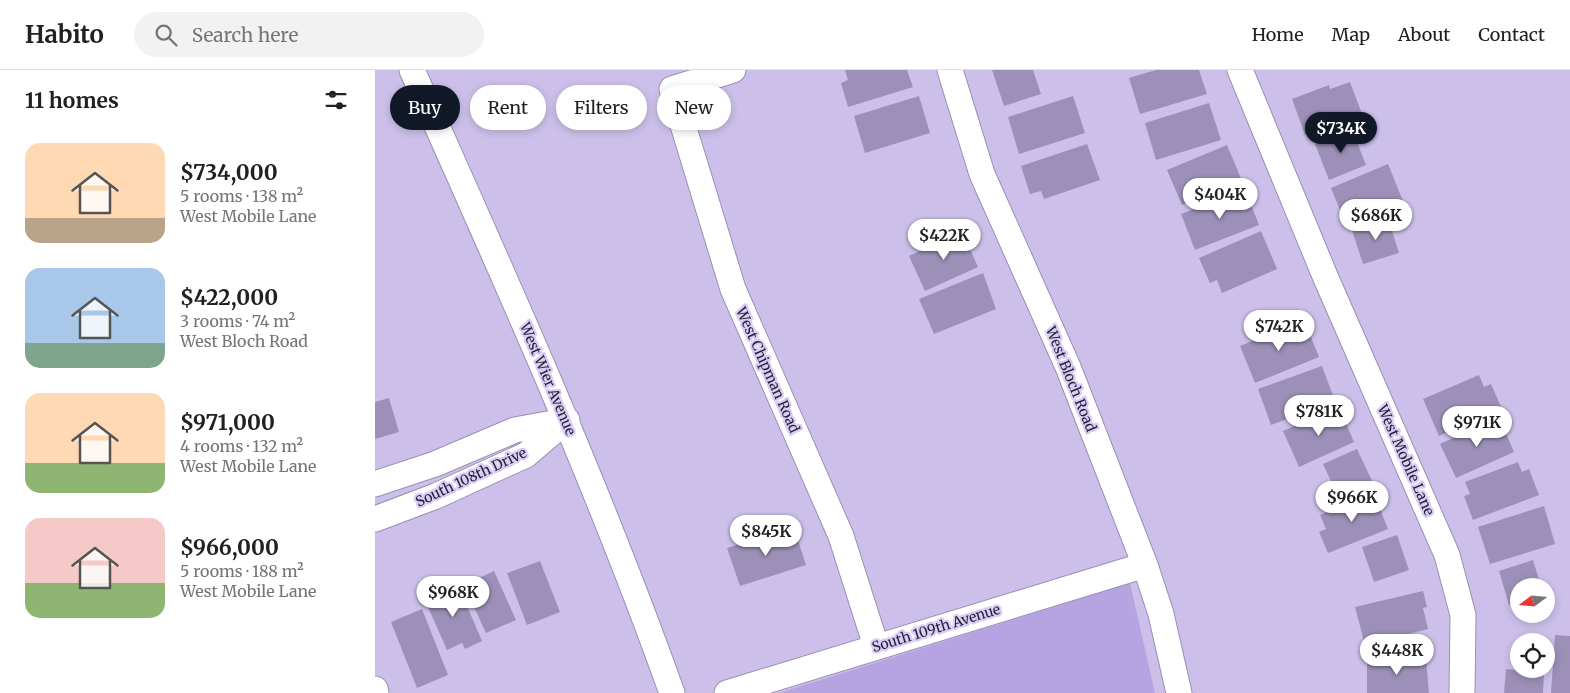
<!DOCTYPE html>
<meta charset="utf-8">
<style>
body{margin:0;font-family:Merriweather,serif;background:#f2f2f2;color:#202124;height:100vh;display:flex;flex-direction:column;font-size:19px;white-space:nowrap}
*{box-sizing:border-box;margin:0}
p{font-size:16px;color:#757577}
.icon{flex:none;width:28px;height:28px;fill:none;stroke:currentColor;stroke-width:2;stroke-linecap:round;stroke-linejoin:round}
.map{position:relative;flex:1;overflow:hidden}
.details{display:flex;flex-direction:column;background:#fff;width:375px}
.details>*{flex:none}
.hud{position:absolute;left:15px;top:15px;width:475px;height:45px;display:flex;gap:10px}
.needle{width:32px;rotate:254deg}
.buttons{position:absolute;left:1135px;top:508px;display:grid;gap:10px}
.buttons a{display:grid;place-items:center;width:45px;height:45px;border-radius:50%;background:#fff;box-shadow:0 2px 8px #0003;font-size:25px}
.price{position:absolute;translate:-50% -42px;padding:0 11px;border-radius:18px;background:#fff;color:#222;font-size:16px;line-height:32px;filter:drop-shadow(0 1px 2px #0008)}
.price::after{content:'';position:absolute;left:50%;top:30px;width:15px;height:11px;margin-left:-8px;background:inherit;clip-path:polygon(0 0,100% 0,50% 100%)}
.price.active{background:#111827;color:#fff}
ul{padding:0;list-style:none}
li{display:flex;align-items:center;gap:15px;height:125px;padding:0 25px}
li span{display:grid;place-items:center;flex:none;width:140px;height:100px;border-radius:15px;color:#555}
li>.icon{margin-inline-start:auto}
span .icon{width:60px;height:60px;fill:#fffc;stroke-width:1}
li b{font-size:21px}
h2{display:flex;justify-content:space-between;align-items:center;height:60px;padding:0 25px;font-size:21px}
.tag{padding:0 18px;border-radius:22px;background:#fff;box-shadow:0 2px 8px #0003;font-size:18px;line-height:45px}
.tag.active{background:#111827;color:#fff}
header{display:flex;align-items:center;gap:30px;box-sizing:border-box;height:70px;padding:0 25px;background:#fff;border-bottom:1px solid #e0e0e0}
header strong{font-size:24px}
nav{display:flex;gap:28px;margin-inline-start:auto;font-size:18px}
.search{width:350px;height:45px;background:#f2f2f2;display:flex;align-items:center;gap:12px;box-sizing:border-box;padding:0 18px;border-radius:28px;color:#757577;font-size:19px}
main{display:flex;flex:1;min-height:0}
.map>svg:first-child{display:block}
.green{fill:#b6a3e1}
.building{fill:#9c90b8}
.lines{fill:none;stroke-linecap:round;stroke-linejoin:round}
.minor-casing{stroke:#9a8eb6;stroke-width:27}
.minor{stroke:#fff;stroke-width:25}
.labels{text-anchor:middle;stroke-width:4.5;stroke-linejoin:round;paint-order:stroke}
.street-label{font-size:14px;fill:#231e2e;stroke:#d9cdf7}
</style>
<header>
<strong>Habito</strong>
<div class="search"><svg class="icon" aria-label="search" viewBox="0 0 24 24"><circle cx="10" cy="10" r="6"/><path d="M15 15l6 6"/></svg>Search here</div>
<nav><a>Home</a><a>Map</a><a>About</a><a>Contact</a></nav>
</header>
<main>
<section class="details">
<h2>11 homes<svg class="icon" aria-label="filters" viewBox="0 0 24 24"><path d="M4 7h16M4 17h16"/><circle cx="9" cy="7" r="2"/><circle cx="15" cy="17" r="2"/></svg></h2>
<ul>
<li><span style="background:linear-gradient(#ffd9b3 75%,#b9a48a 0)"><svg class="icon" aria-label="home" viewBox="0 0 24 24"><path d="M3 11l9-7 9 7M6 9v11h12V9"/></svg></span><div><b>$734,000</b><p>5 rooms · 138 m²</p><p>West Mobile Lane</p></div></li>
<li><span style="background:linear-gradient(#a9c7e8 75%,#7fa58c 0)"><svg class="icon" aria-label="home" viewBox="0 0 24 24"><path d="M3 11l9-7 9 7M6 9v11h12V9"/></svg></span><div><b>$422,000</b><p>3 rooms · 74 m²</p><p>West Bloch Road</p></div></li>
<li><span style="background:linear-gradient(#ffd9b3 70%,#8fb573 0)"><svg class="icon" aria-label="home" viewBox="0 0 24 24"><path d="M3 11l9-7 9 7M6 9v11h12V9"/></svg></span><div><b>$971,000</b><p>4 rooms · 132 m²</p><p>West Mobile Lane</p></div></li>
<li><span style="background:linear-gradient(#f6c9c9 65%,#8fb573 0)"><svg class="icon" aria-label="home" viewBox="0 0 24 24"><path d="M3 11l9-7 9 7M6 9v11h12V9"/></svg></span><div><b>$966,000</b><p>5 rooms · 188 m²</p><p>West Mobile Lane</p></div></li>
</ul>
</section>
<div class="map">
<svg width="1195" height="623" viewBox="0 0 1195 623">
<rect width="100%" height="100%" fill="#ccc0ea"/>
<path class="green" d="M 755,513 L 780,623 L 404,623 Z"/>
<path class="building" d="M 470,0 L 532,0 L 538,17 L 473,37 L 466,13 L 473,10 Z
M 617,0 L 658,0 L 666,24 L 629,36 Z
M 781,0 L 824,0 L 832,24 L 765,44 L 754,8 Z
M 975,12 L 987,44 L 930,65 L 917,29 L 954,15 L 955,19 Z
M 544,26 L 555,63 L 490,83 L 479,46 Z
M 698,26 L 710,63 L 644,84 L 633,47 Z
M 834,33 L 846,70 L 781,90 L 770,53 Z
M 977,59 L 991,95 L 954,110 L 940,74 Z
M 712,74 L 725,110 L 669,129 L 666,121 L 655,124 L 646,96 Z
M 852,75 L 867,111 L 807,135 L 792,100 Z
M 1013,94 L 1028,131 L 971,155 L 956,118 Z
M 870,119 L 884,155 L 820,180 L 806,144 Z
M 1013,148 L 1024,183 L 988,194 L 977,160 Z
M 587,161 L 603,197 L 550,221 L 534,186 Z
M 886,161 L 902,199 L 847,223 L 842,210 L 835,213 L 824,188 Z
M 608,203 L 621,239 L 559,264 L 544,229 Z
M 929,250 L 944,287 L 880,313 L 865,276 Z
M 947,296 L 960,331 L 896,355 L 883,319 Z
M 1104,305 L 1109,317 L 1116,314 L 1127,339 L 1064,366 L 1048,329 Z
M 14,328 L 24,362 L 0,369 L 0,332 Z
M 964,337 L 979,372 L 924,397 L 908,361 Z
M 1124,347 L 1139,382 L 1081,408 L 1065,374 Z
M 982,379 L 998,413 L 964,428 L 948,394 Z
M 1143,392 L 1147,402 L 1154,399 L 1164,425 L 1098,450 L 1089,426 L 1095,424 L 1090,412 Z
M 999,424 L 1013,459 L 953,483 L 944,462 L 951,459 L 945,445 Z
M 1169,436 L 1180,474 L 1115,494 L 1103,457 Z
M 411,459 L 414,469 L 422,467 L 431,495 L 365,516 L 352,478 Z
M 1022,465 L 1034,500 L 999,512 L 987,477 Z
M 1158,490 L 1166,516 L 1144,516 L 1144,532 L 1134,535 L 1124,501 Z
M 165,491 L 185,542 L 152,555 L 132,503 Z
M 119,501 L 141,550 L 111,563 L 89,515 Z
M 82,513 L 107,571 L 90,579 L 87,573 L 72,580 L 49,528 Z
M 1048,521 L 1052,537 L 1048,538 L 1053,559 L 990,575 L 980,537 Z
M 47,539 L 73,605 L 42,618 L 16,552 Z
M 1180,565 L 1195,566 L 1195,623 L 1176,623 Z
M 992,589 L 1051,589 L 1054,623 L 992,623 Z
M 1131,599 L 1169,603 L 1168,623 L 1129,623 Z"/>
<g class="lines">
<defs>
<path id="minor" d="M 37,0 C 129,206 221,410 297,623
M 358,0 L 297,19 L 358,219 L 466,466 L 501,576
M 575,0 L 607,104 L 693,297 L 770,495 L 786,544 L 804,623
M 865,0 L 950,206 L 1072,485 L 1088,545 L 1087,623
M 0,414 L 60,394 L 140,360 L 189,351
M 0,449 L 61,426 L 151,385 L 192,350
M 0,619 L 1,623
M 352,623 L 770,495"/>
</defs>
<use href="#minor" class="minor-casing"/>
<use href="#minor" class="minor"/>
</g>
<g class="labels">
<g class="street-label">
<text transform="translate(393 300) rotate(66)" y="5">West Chipman Road</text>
<text transform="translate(173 309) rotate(67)" y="5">West Wier Avenue</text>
<text transform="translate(696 309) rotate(68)" y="5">West Bloch Road</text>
<text transform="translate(1031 390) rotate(66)" y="5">West Mobile Lane</text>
<text transform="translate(96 407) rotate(-25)" y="5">South 108th Drive</text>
<text transform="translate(561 558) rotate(-17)" y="5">South 109th Avenue</text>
</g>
</g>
</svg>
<div class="buttons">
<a><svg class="needle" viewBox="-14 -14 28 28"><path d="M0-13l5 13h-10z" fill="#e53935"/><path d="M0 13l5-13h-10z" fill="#757577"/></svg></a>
<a><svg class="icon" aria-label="locate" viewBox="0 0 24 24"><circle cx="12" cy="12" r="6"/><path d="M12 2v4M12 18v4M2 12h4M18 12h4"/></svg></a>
</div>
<b class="price active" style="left:966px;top:84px">$734K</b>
<b class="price" style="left:845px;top:150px">$404K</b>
<b class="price" style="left:1001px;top:171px">$686K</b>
<b class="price" style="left:569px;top:191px">$422K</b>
<b class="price" style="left:904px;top:282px">$742K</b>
<b class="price" style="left:944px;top:367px">$781K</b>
<b class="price" style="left:1102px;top:378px">$971K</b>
<b class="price" style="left:977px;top:453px">$966K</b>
<b class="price" style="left:391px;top:487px">$845K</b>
<b class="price" style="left:78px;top:548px">$968K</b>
<b class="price" style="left:1022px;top:606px">$448K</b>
<div class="hud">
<a class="tag active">Buy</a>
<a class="tag">Rent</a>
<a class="tag">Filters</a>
<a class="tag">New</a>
</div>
</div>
</main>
